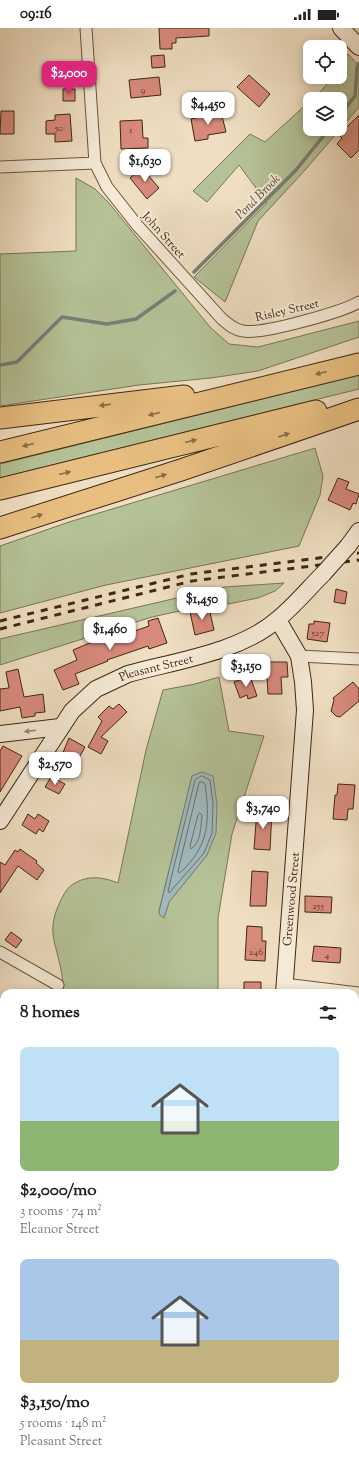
<!DOCTYPE html>
<meta charset="utf-8">
<style>
body{margin:0;font-family:"Sorts Mill Goudy",serif;background:#f2f2f2;color:#222;height:100vh;display:flex;flex-direction:column;font-size:15px;white-space:nowrap}
*{box-sizing:border-box;margin:0}
p{font-size:13px;color:#767676}
.icon{flex:none;width:22px;height:22px;fill:none;stroke:currentColor;stroke-width:2;stroke-linecap:round;stroke-linejoin:round}
.map{position:relative;flex:1;overflow:hidden}
.details{position:absolute;left:0px;top:961px;width:359px;height:480px;display:flex;flex-direction:column;background:#fff;border-radius:12px 12px 0 0;box-shadow:0 2px 10px #0003}
.details>*{flex:none}
.tools{position:absolute;left:303px;top:12px;display:grid;gap:8px}
.tools a{display:grid;place-items:center;width:44px;height:44px;border-radius:8px;background:#fff;box-shadow:0 2px 10px #0003;font-size:20px}
.price{position:absolute;translate:-50% -34px;padding:0 9px;border-radius:8px;background:#fff;color:#222;font-size:13px;line-height:26px;filter:drop-shadow(0 1px 2px #0008)}
.price::after{content:'';position:absolute;left:50%;top:24px;width:12px;height:9px;margin-left:-6px;background:inherit;clip-path:polygon(0 0,100% 0,50% 100%)}
.price.on{background:#db2777;color:#fff}
ul{padding:0;list-style:none}
li{display:grid;align-content:center;gap:8px;height:212px;padding:0 20px}
li span{display:grid;place-items:center;height:124px;border-radius:8px;color:#555}
li>.icon{margin-inline-start:auto}
span .icon{width:72px;height:72px;fill:#fffc;stroke-width:1}
li b{font-size:17px}
h2{display:flex;justify-content:space-between;align-items:center;height:48px;padding:0 20px;font-size:17px}
.status{display:flex;justify-content:space-between;align-items:center;height:28px;padding:0 20px;background:#fff;direction:ltr}
.status svg{height:11px;fill:currentColor}
.map>svg:first-child{display:block}
.green{fill:#b5c297;stroke:#7a7553;fill-rule:evenodd}
.water{fill:#9fb9be;stroke:#797f78}
.lines{fill:none;stroke-linecap:round;stroke-linejoin:round}
.shore{stroke:#6f7066;stroke-width:1}
.stream{stroke:#797f78;stroke-width:3.5}
.building{fill:#d88a7c;stroke:#3f280f}
.street-casing{stroke:#6b563c;stroke-width:13}
.secondary-casing{stroke:#3f280f;stroke-width:18}
.highway-casing{stroke:#3f280f;stroke-width:23}
.street{stroke:#f5ead7;stroke-width:11}
.secondary{stroke:#f5ead7;stroke-width:16}
.highway{stroke:#e8bf81;stroke-width:21}
.rail{stroke:#3f280f;stroke-width:3;stroke-dasharray:7 7;stroke-linecap:butt}
.secondary-bridge-casing{stroke:#3f280f;stroke-width:18;stroke-linecap:butt}
.secondary-bridge{stroke:#f5ead7;stroke-width:16}
.oneway{fill:#8b6c42}
.oneway2{fill:#9a8973}
.labels{text-anchor:middle;stroke-width:4;stroke-linejoin:round;paint-order:stroke}
.number-label{font-size:10px;fill:#65402a}
.street-label{font-size:12px;fill:#3f280f;stroke:#f5ead7}
.water-label{font-size:13px;font-style:italic;fill:#574c3b;stroke:#f5ead7}
</style>
<div class="status"><b>09:16</b><svg viewBox="0 0 49 12"><path d="M0 12V9h3v3zM5 12V6h3v6zM10 12V3h3v9zM15 12V0h3v12zM26 1h20v11H26zM47 4h2v5h-2z"/></svg></div>
<div class="map">
<svg width="359" height="1441" viewBox="0 0 359 1441">
<rect width="100%" height="100%" fill="#efdec2"/>
<filter id="stains"><feTurbulence type="fractalNoise" baseFrequency=".005" numOctaves="4"/><feColorMatrix values="0 0 0 0 .2 0 0 0 0 .09 0 0 0 0 .02 0 0 0 .5 -.17"/></filter>
<radialGradient id="worn" r=".72"><stop offset=".6" stop-color="#630" stop-opacity="0"/><stop offset="1" stop-color="#630" stop-opacity=".3"/></radialGradient>
<path class="green" d="M 348,26 L 359,38 L 359,79 L 306,141 L 258,193 L 225,274 L 194,249 L 267,175 L 239,137 L 207,174 L 193,163 L 250,106 L 265,114 L 310,73 L 310,101 L 340,101 L 340,71 L 312,71 L 323,61 L 332,49 L 340,49 L 340,37 Z
M 76,150 L 95,161 L 109,175 L 210,299 L 229,316 L 258,319 L 359,293 L 359,309 L 258,343 L 211,350 L 139,357 L 0,378 L 0,226 L 76,223 Z
M 359,347 L 359,361 L 0,450 L 0,436 Z
M 315,420 L 323,448 L 320,467 L 299,518 L 106,557 L 0,585 L 0,518 L 69,494 Z
M 284,555 L 275,563 L 258,570 L 223,577 L 207,577 L 152,589 L 0,637 L 0,611 L 224,559 Z
M 219,649 L 229,703 L 264,708 L 232,806 L 218,890 L 218,965 L 61,965 C 68,957 54,919 53,906 C 52,894 55,885 60,874 C 64,866 67,859 75,855 C 89,847 103,849 118,855 L 146,722 L 163,662 L 195,656 ZM 202,744 L 207,827 L 169,874 L 164,890 L 159,883 L 192,748 Z
M 355,1235 L 359,1235 L 359,1371 L 355,1369 Z
M 17,1437 L 309,1437 L 310,1441 L 17,1441 Z"/>
<path class="water" d="M 202,744 L 213,748 L 217,776 L 216,805 L 207,827 L 169,874 L 164,890 L 160,887 L 159,884 L 192,748 Z"/>
<g class="lines">
<path class="shore" d="M 202,748 L 210,752 L 213,776 L 212,805 L 204,825 L 169,865 L 168,863 L 195,752 Z
M 202,754 L 205,756 C 209,784 210,809 192,832 C 188,836 184,842 179,845 L 178,843 L 199,755 Z
M 200,785 L 202,787 C 201,797 201,815 191,821 L 190,818 L 198,787 Z"/>
<path class="stream" d="M 340,87 L 355,68 L 357,39 L 359,35
M 194,244 L 296,142 L 329,101
M 0,337 L 17,334 L 62,289 L 107,296 L 136,291 L 175,263"/>
</g>
<path class="building" d="M 159,0 L 209,0 L 209,8 L 176,10 L 176,15 L 172,15 L 172,21 L 160,21 Z
M 164,27 L 165,39 L 152,40 L 151,28 Z
M 249,47 L 270,66 L 259,79 L 237,59 Z
M 159,49 L 161,67 L 131,70 L 129,52 Z
M 63,61 L 75,61 L 75,73 L 63,73 Z
M 1,83 L 14,83 L 14,106 L 0,106 Z
M 221,84 L 226,104 L 208,107 L 208,111 L 195,113 L 191,91 Z
M 70,86 L 72,113 L 55,114 L 55,106 L 46,106 L 46,93 L 55,92 L 55,87 Z
M 359,87 L 359,122 L 351,130 L 337,116 L 342,110 L 339,107 Z
M 142,92 L 143,110 L 148,110 L 148,120 L 121,121 L 120,93 Z
M 142,140 L 159,160 L 147,171 L 130,150 Z
M 338,450 L 349,454 L 346,461 L 359,466 L 356,476 L 353,475 L 350,482 L 328,472 Z
M 336,561 L 347,564 L 345,576 L 334,574 Z
M 209,580 L 214,602 L 195,607 L 190,584 Z
M 158,590 L 167,615 L 149,621 L 148,618 L 107,632 L 108,633 L 75,646 L 79,656 L 63,662 L 54,642 L 77,632 L 73,622 L 123,601 L 124,604 L 128,603 L 129,605 L 149,598 L 148,593 Z
M 314,593 L 330,595 L 327,614 L 307,611 L 309,596 L 314,596 Z
M 266,634 L 287,634 L 288,649 L 281,649 L 282,666 L 268,666 Z
M 18,641 L 24,669 L 43,666 L 45,684 L 35,685 L 35,688 L 22,690 L 20,679 L 0,683 L 0,661 L 9,660 L 6,644 Z
M 250,648 L 257,668 L 248,671 L 247,667 L 240,670 L 234,654 Z
M 353,654 L 359,661 L 359,673 L 340,689 L 336,688 L 331,683 L 334,672 L 333,670 Z
M 119,676 L 127,684 L 101,709 L 108,713 L 101,726 L 88,719 L 102,693 L 98,689 L 109,678 L 113,681 Z
M 69,710 L 85,719 L 76,735 L 62,727 Z
M 3,718 L 22,728 L 0,764 L 0,723 Z
M 51,749 L 65,756 L 59,766 L 45,759 Z
M 338,756 L 355,757 L 353,781 L 348,781 L 347,792 L 333,791 L 335,767 L 337,767 Z
M 257,781 L 272,782 L 270,822 L 254,821 Z
M 28,786 L 35,791 L 38,786 L 49,793 L 43,804 L 39,801 L 36,806 L 22,797 Z
M 20,821 L 37,833 L 36,835 L 44,842 L 37,852 L 18,838 L 0,865 L 0,834 L 5,837 L 15,822 L 18,824 Z
M 252,843 L 268,844 L 266,878 L 250,878 Z
M 305,868 L 332,869 L 331,885 L 305,884 Z
M 247,898 L 262,899 L 262,913 L 266,913 L 265,933 L 245,932 Z
M 11,904 L 22,912 L 16,920 L 5,912 Z
M 314,918 L 341,920 L 340,935 L 312,933 Z
M 244,954 L 261,954 L 261,965 L 244,965 Z"/>
<g class="lines">
<defs>
<path id="street" d="M 86,0 L 95,135 L 107,159 L 137,197 L 222,291 C 228,296 234,302 243,303 C 261,307 342,284 359,274
M 0,139 L 95,135
M 299,628 L 359,631
M 0,924 L 58,957
M 284,956 L 359,965
M 0,1236 L 4,1237"/>
<g id="secondary">
<path d="M 341,0 L 359,19"/>
<path d="M 348,518 L 359,503"/>
<path d="M 278,592 L 299,628 L 303,654 L 305,682 L 284,965"/>
<path d="M 0,706 L 60,699"/>
<path id="s1" d="M 0,793 L 72,683 L 96,661 L 128,646 C 175,633 241,624 278,591 C 294,578 308,561 323,546"/>
<path d="M 323,1437 L 324,1441"/>
</g>
<path id="highway" d="M 0,390 L 184,368
M 0,424 L 359,336
M 0,461 L 316,383
M 0,500 L 181,442 L 359,381"/>
</defs>
<use href="#street" class="street-casing"/>
<use href="#secondary" class="secondary-casing"/>
<use href="#highway" class="highway-casing"/>
<use href="#street" class="street"/>
<use href="#secondary" class="secondary"/>
<use href="#highway" class="highway"/>
<path class="rail" d="M 0,593 L 191,546 L 359,525
M 0,601 L 192,553 L 359,532"/>
<defs>
<path id="secondary-bridge" d="M 323,546 L 348,518"/>
</defs>
<use href="#secondary-bridge" class="secondary-bridge-casing"/>
<use href="#secondary-bridge" class="secondary-bridge"/>
</g>
<defs><path id="oneway-solid" d="M-6-.8H1V-3.2L6.5 0L1 3.2V.8H-6Z"/></defs>
<g class="oneway">
<use href="#oneway-solid" transform="translate(321 345) rotate(166)"/>
<use href="#oneway-solid" transform="translate(105 377) rotate(173)"/>
<use href="#oneway-solid" transform="translate(154 386) rotate(166)"/>
<use href="#oneway-solid" transform="translate(284 407) rotate(-19)"/>
<use href="#oneway-solid" transform="translate(191 413) rotate(-14)"/>
<use href="#oneway-solid" transform="translate(28 417) rotate(166)"/>
<use href="#oneway-solid" transform="translate(65 445) rotate(-14)"/>
<use href="#oneway-solid" transform="translate(161 448) rotate(-18)"/>
<use href="#oneway-solid" transform="translate(37 488) rotate(-18)"/>
</g>
<use class="oneway2" href="#oneway-solid" transform="translate(30 703) rotate(173)"/>
<g class="labels">
<g class="number-label">
<text x="143" y="65">9</text>
<text x="59" y="103">50</text>
<text x="131" y="105">1</text>
<text x="318" y="608">527</text>
<text x="318" y="881">255</text>
<text x="256" y="927">246</text>
<text x="327" y="930">4</text>
</g>
<g class="street-label">
<text transform="translate(164 207) rotate(48)" y="4">John Street</text>
<text transform="translate(287 282) rotate(-13)" y="4">Risley Street</text>
<text dy="4" stroke="none"><textPath href="#s1" startOffset="228">Pleasant Street</textPath></text>
<text transform="translate(291 871) rotate(-85)" y="4">Greenwood Street</text>
</g>
<g class="water-label">
<text transform="translate(257 168) rotate(-45)" y="5">Pond Brook</text>
</g>
</g>
<rect width="100%" height="100%" filter="url(#stains)"/>
<rect width="100%" height="100%" fill="url(#worn)"/>
</svg>
<div class="tools">
<a><svg class="icon" aria-label="locate" viewBox="0 0 24 24"><circle cx="12" cy="12" r="6"/><path d="M12 2v4M12 18v4M2 12h4M18 12h4"/></svg></a>
<a><svg class="icon" aria-label="layers" viewBox="0 0 24 24"><path d="M12 4l9 5-9 5-9-5zM3 14l9 5 9-5"/></svg></a>
</div>
<b class="price on" style="left:69px;top:67px">$2,000</b>
<b class="price" style="left:208px;top:98px">$4,450</b>
<b class="price" style="left:145px;top:155px">$1,630</b>
<b class="price" style="left:202px;top:593px">$1,450</b>
<b class="price" style="left:110px;top:623px">$1,460</b>
<b class="price" style="left:246px;top:660px">$3,150</b>
<b class="price" style="left:55px;top:758px">$2,570</b>
<b class="price" style="left:263px;top:802px">$3,740</b>
<section class="details">
<h2>8 homes<svg class="icon" aria-label="filters" viewBox="0 0 24 24"><path d="M4 7h16M4 17h16"/><circle cx="9" cy="7" r="2"/><circle cx="15" cy="17" r="2"/></svg></h2>
<ul>
<li><span style="background:linear-gradient(#bfe0f5 60%,#8fb573 0)"><svg class="icon" aria-label="home" viewBox="0 0 24 24"><path d="M3 11l9-7 9 7M6 9v11h12V9"/></svg></span><div><b>$2,000/mo</b><p>3 rooms · 74 m²</p><p>Eleanor Street</p></div></li>
<li><span style="background:linear-gradient(#a9c7e8 65%,#c2b280 0)"><svg class="icon" aria-label="home" viewBox="0 0 24 24"><path d="M3 11l9-7 9 7M6 9v11h12V9"/></svg></span><div><b>$3,150/mo</b><p>5 rooms · 148 m²</p><p>Pleasant Street</p></div></li>
</ul>
</section>
</div>
